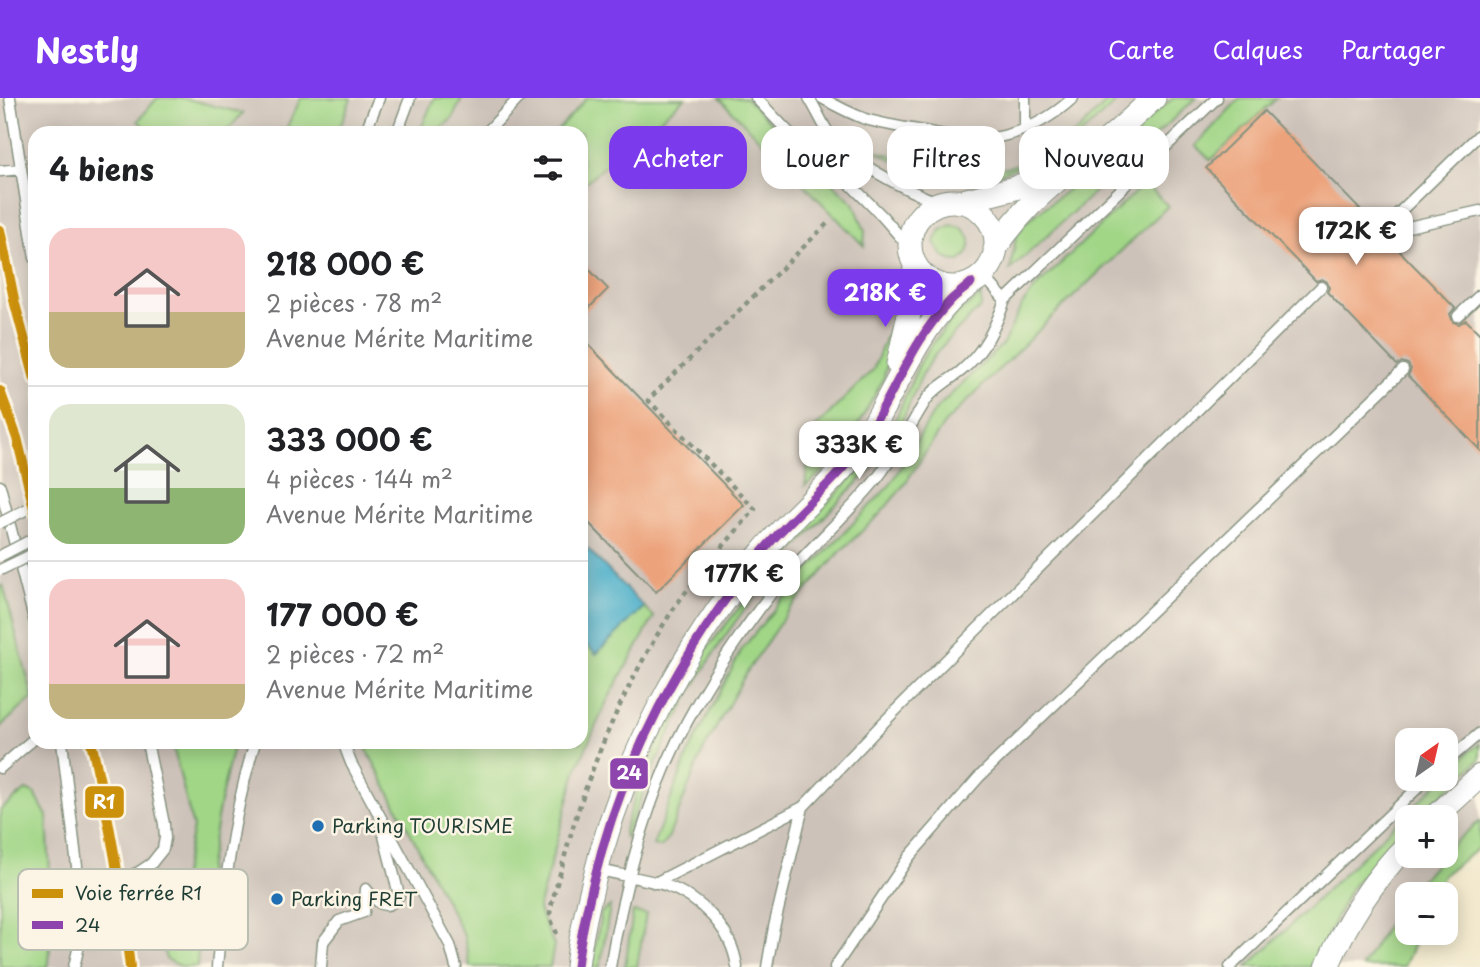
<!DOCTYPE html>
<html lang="fr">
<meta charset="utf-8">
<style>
body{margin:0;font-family:"Playpen Sans",sans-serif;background:#f6f6f6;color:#202124;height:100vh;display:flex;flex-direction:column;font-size:26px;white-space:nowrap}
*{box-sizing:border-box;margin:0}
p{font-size:23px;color:#757577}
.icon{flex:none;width:38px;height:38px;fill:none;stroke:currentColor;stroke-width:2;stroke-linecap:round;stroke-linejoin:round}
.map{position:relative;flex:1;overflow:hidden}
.sheet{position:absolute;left:28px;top:28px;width:560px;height:623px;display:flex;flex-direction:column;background:#fff;border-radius:21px;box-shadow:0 4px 18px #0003}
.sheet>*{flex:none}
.hud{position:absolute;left:609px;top:28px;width:665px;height:63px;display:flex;gap:14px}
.needle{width:46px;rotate:34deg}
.buttons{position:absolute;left:1395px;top:630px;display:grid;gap:14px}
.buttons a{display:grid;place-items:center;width:63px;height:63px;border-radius:14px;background:#fff;box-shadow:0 4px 18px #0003;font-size:35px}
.price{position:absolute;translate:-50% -60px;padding:0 16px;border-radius:14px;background:#fff;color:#222;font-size:23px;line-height:46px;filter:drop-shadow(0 2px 4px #0008)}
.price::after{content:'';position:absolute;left:50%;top:42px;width:21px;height:16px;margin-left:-10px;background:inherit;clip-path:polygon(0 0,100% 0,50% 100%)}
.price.active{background:#7c3aed;color:#fff}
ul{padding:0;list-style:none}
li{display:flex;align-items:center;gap:21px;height:175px;padding:0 21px}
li+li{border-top:2px solid #e0e0e0}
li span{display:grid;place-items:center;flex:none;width:196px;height:140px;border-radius:21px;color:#555}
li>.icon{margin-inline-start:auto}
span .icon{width:84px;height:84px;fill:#fffc;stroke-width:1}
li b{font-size:30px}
h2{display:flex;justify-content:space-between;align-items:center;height:84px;padding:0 21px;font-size:30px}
.pill{padding:0 24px;border-radius:21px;background:#fff;box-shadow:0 4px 18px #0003;font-size:24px;line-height:63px}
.pill.active{background:#7c3aed;color:#fff}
header{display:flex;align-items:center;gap:42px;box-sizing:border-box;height:98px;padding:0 35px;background:#7c3aed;color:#fff}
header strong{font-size:33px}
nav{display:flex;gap:38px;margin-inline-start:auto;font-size:24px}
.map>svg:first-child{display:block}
.industrial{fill:#cdc2b9;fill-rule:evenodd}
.green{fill:#a1d687;stroke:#608a5e;stroke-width:2}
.water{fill:#4bafca;stroke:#35767f;stroke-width:2}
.building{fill:#eca37c}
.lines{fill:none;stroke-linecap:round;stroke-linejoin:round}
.lane-casing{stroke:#889381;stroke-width:13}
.street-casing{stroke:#889381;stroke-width:25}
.path{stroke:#889381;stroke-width:4.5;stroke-dasharray:5 5;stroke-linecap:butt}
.lane{stroke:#fff;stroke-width:10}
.street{stroke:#fff;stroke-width:23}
.lane-bridge-casing{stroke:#889381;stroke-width:13;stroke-linecap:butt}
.lane-bridge{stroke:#fff;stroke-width:10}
.bus-1-casing{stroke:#fcf5e5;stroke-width:14}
.bus-1{stroke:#8e44ad;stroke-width:9}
.rail-1-casing{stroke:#fcf5e5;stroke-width:16}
.rail-1{stroke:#cc910a;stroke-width:10}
.poi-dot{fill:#1f6fb2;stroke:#fcf5e5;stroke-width:2.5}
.labels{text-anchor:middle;stroke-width:5;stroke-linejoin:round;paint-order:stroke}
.poi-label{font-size:19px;fill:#1f3d34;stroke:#fcf5e5;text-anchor:start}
.key{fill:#fcf5e5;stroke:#babeb0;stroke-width:2}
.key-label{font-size:19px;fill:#1f3d34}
.line-badge{stroke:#fcf5e5;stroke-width:2.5}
.badge-label{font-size:19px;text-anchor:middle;font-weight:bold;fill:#fff}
</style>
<header>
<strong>Nestly</strong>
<nav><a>Carte</a><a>Calques</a><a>Partager</a></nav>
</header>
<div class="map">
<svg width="1480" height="869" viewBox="0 0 1480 869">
<rect width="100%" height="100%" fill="#fcf5e5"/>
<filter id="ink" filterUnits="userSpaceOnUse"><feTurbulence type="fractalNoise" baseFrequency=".0143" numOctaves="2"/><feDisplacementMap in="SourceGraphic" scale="14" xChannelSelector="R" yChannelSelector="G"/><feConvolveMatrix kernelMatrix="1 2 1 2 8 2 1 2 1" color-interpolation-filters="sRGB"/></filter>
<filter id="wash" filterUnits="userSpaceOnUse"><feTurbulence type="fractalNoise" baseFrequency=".00686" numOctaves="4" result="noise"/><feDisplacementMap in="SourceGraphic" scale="28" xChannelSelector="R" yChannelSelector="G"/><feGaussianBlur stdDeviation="1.57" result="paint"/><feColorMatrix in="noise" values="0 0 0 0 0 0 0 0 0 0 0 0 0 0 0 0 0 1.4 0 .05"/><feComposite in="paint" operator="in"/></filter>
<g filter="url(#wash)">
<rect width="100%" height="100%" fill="#f2e9ce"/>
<path class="industrial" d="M 0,0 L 1480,0 L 1480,748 L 1443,777 L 1435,796 L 1407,796 L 1407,835 L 1404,869 L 0,869 ZM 35,35 L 581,35 L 581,644 L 35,644 ZM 1407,642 L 1446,642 L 1446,681 L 1407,681 ZM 1407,719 L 1446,719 L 1446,758 L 1407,758 Z"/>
<path class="green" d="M 157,0 L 183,0 L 243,15 L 225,35 L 152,35 L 138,23 Z
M 301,0 L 351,0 L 338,35 L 284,35 Z
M 434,0 L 462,0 L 452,21 L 434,35 L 419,35 Z
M 587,0 L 685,0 L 581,88 L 581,35 L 555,35 Z
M 719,0 L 746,0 L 829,82 L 854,105 L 865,133 L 864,148 Z
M 1111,0 L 1121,0 L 1076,41 L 1039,61 L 991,79 L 943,76 L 923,78 L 876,53 L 933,68 L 980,73 L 1005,70 L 1030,62 L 1077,34 Z
M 1173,0 L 1196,0 L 1010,172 L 1016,139 L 1026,124 L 1075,86 Z
M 1240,0 L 1277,0 L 1211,62 L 1195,48 Z
M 1145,85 L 1168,108 L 1050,221 L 944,326 L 904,387 L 881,415 L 841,453 L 787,514 L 745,577 L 701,657 L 669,738 L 661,749 L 653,747 L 689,654 L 742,551 L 794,487 L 891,386 L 936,311 L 1003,246 L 1022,207 L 1037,188 Z
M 951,127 L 961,129 C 974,140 973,153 960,163 C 946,164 939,156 935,143 L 941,132 Z
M 981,197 L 981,209 C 963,227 941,246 927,268 C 912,293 904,325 889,349 C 876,368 858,384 842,400 C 812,432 781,464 754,499 C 696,571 657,656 625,741 L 624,732 L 642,679 L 699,561 L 798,435 L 860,372 L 884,341 L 897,318 L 919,266 L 934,243 L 957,216 Z
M 898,207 L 902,212 L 883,282 L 858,327 L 825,372 L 805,388 L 812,333 L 873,272 Z
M 3,487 L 33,600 L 0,629 L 0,488 Z
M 644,509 L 654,519 L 607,603 L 577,670 L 538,811 L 554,847 L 550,869 L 470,869 L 464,838 L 363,644 L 581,644 L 581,541 L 596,556 Z
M 172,644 L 234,644 L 220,704 L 201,812 L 197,869 L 182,869 L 166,861 L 152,808 L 182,781 L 193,730 Z
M 1480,646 L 1480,661 L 1419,719 L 1407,719 L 1407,730 L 1389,747 L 1350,791 L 1312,869 L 1247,869 L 1442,681 L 1446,681 L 1446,677 L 1470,653 Z
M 26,692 L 35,696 L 47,718 L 52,816 L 49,865 L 47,869 L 0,869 L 0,712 Z
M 1480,723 L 1480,749 L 1443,777 L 1435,796 L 1408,796 L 1443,758 L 1446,758 L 1446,755 L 1454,745 Z
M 1407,798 L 1407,835 L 1419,835 L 1404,869 L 1362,869 L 1399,807 Z
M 610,808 L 600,869 L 592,869 L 601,815 Z
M 633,814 L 646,816 L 637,869 L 625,869 Z"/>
<path class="water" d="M 581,444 L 644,509 L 596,556 L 581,541 Z"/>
<g id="blocks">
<path class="building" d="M 1264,13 L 1375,127 L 1370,134 L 1373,141 L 1377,143 L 1388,141 L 1455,210 L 1450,216 L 1453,224 L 1459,226 L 1466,222 L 1480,236 L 1480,352 L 1408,278 L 1411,271 L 1408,266 L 1402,264 L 1397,267 L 1327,194 L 1329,190 L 1327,184 L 1322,181 L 1316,183 L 1206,70 Z
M 581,163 L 608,191 L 581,218 Z
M 581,239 L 744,407 L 656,494 L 581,417 Z"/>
</g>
</g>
<g filter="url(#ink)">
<use href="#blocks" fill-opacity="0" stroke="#889381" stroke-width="2"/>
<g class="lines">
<defs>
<path id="lane" d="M 10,0 L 35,160
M 756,0 L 799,45 L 846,82 L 882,118 L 910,150
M 809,0 C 816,11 821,23 828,34 C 846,62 909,94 940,105
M 822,0 C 836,8 850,15 865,21 C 882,26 900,29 918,32 C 945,37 975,45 1003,38 C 1029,32 1053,18 1073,0
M 1025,31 L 1025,0
M 365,35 L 379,0
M 397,35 L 410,0
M 486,35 L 519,0
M 0,73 L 21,71
M 1378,135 L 1480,36
M 1381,135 L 1480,113
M 983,177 L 1005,202
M 1458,218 L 1480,197
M 0,388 L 35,525
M 62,644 L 82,810 L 81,839 L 74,869
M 343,644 L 351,665 L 450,847 L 456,869
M 1446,664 L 1480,635
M 0,670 L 35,640
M 596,771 C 619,777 643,780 665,787 C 701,800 732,831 737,869
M 655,785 L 803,709
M 366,791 C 376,804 387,816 399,797 L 382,730
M 81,798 L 139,774 L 151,766 L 163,751 L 165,740 L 164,726 L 147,644
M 217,869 C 224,791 232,719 255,644
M 321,869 L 323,844 L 339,823 L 364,814 L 366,791
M 610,869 C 622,799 639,730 667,665 C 692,607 734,543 773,493 C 804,454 842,423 874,384 C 894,360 908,331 925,304 C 932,291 950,282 961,273 C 984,254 995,230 1005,202 L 1217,0
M 767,869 L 774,829 L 803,709 L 884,624 L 1321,189
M 835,869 L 909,759 L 979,679 L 1403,272
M 1230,869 L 1427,681"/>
<path id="street" d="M910 146a43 43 0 1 1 86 0a43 43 0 1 1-86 0Z
M 959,104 L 1015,90 L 1054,74
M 995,151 C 1024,107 1055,83 1096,51 C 1117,35 1135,17 1154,0
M 898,266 L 914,194 L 915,166
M 1435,719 L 1480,678
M 577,869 C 580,841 586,814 593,786 C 622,664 682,551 762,454 C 792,418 831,388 859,350 C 892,303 910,244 951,202 C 957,196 965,191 971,185
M 1327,869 C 1346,824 1373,782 1407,747"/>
</defs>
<use href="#lane" class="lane-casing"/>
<use href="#street" class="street-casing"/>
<path class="path" d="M 557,836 C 555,830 550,822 550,816 C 551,804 558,782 562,769 C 583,685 617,603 662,529 C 688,486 723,449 755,411 L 648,302 L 830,123"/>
<use href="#lane" class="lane"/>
<use href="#street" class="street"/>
<defs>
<path id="lane-bridge" d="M 0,425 L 35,407
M 0,458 L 35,440
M 0,472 L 35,455"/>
</defs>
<use href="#lane-bridge" class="lane-bridge-casing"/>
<use href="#lane-bridge" class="lane-bridge"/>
<defs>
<path id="bus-1" d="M 577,869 C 580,841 586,814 593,786 C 622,664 682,551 762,454 C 792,418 831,388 859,350 C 892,303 910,244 951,202 C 957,196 965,191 971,185"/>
</defs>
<use href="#bus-1" class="bus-1-casing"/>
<use href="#bus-1" class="bus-1"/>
<defs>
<path id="rail-1" d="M 0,132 L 15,206 L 35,281
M 0,293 L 17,340 L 35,414
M 91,644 C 109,718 122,793 130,869"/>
</defs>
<use href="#rail-1" class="rail-1-casing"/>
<use href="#rail-1" class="rail-1"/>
</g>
</g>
<g class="poi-dot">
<circle cx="318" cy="728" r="7"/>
<circle cx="277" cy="801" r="7"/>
</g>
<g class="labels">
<g class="poi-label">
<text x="332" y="735">Parking TOURISME</text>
<text x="291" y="808">Parking FRET</text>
</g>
</g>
<rect x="18" y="771" width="230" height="81" rx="10" class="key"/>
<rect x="32" y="791" width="31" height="9" fill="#cc910a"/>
<rect x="32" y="823" width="31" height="8" fill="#8e44ad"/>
<g class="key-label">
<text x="75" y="802">Voie ferrée R1</text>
<text x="75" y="834">24</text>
</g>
<g class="line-badge">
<rect x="609" y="659" width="40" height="33" rx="7" fill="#8e44ad"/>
<rect x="84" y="687" width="41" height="34" rx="7" fill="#cc910a"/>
</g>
<g class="badge-label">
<text x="629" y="682">24</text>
<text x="104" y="711">R1</text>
</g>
</svg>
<div class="buttons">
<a><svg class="needle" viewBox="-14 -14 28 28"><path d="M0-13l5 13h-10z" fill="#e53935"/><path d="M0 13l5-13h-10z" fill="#757577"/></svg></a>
<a>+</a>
<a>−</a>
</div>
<b class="price" style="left:1356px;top:169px">172K €</b>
<b class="price active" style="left:885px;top:231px">218K €</b>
<b class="price" style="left:859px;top:383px">333K €</b>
<b class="price" style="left:744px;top:512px">177K €</b>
<div class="hud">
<a class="pill active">Acheter</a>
<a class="pill">Louer</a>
<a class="pill">Filtres</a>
<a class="pill">Nouveau</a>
</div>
<section class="sheet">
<h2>4 biens<svg class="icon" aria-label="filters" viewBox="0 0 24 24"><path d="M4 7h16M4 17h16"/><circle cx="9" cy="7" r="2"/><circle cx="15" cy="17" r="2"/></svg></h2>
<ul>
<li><span style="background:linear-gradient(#f6c9c9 60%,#c2b280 0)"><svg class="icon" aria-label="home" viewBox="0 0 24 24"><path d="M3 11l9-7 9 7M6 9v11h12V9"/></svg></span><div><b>218 000 €</b><p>2 pièces · 78 m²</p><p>Avenue Mérite Maritime</p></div></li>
<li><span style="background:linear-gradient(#dfe7d0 60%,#8fb573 0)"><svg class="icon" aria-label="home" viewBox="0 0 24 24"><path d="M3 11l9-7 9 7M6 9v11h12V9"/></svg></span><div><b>333 000 €</b><p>4 pièces · 144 m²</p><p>Avenue Mérite Maritime</p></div></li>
<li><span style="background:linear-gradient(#f6c9c9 75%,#c2b280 0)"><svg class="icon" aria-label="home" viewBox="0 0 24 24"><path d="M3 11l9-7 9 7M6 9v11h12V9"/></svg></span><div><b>177 000 €</b><p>2 pièces · 72 m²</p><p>Avenue Mérite Maritime</p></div></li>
</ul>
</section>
</div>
